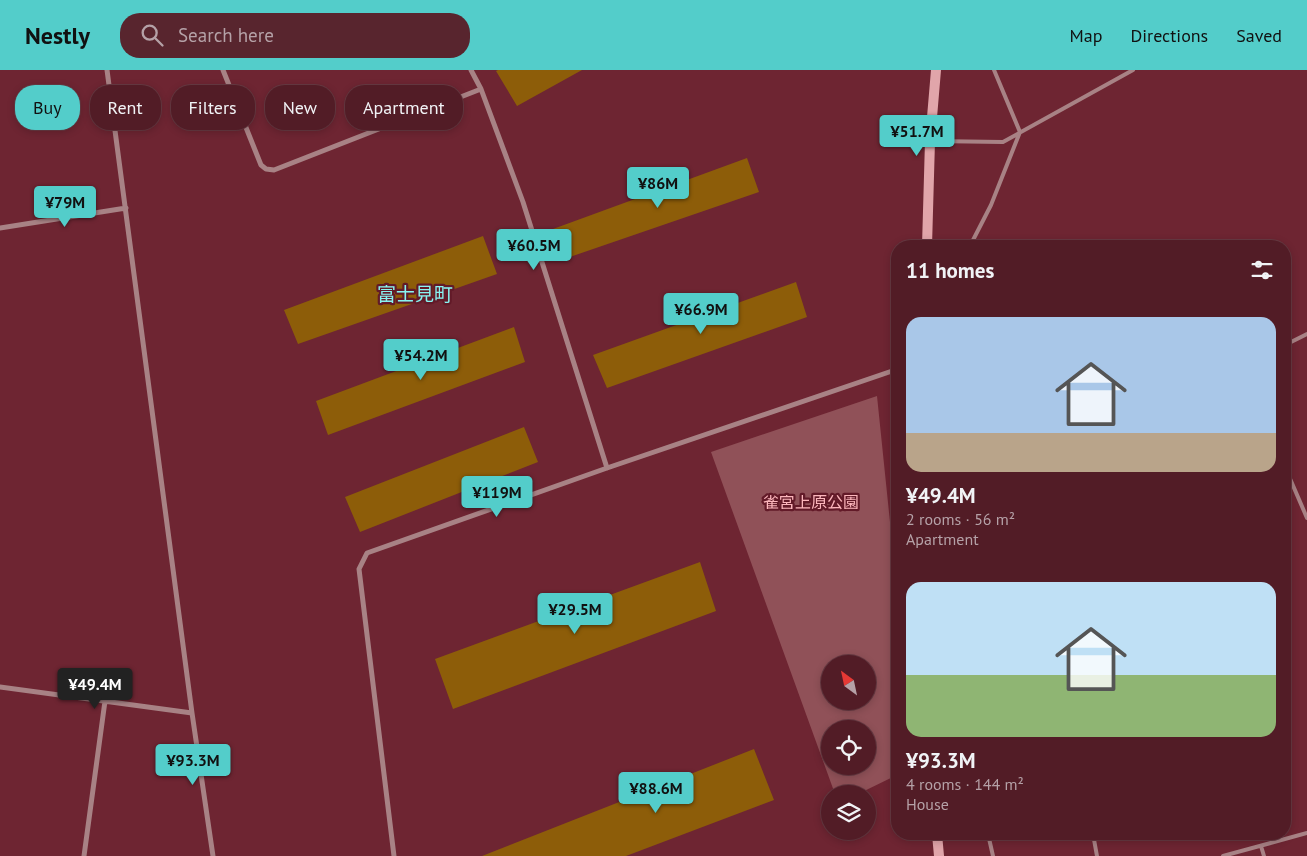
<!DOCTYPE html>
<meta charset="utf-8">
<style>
body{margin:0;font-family:"PT Sans","Noto Sans JP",sans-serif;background:#58252e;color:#f1f3f6;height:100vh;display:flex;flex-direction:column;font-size:19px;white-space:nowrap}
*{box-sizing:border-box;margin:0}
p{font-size:16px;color:#b5a1a7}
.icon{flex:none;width:28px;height:28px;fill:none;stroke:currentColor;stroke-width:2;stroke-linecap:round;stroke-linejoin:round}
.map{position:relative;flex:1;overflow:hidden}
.drawer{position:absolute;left:891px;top:170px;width:400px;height:600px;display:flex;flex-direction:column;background:#521c26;border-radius:20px;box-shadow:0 2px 8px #0003,0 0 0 1px #683a43}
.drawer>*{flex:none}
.hud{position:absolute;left:15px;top:15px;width:475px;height:45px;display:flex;gap:10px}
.needle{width:32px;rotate:327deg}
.controls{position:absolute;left:821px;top:585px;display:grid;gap:10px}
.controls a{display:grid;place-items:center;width:55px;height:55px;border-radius:50%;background:#521c26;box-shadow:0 2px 8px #0003,0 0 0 1px #683a43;font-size:25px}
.price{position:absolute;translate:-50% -42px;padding:0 11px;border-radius:5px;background:#53cdca;color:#111;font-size:16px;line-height:32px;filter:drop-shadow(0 1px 2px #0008)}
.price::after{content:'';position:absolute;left:50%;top:30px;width:15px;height:11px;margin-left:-8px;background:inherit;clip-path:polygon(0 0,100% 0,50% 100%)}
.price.on{background:#222;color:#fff}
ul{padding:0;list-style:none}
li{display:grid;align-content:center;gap:10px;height:265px;padding:0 15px}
li span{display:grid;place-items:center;height:155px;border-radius:15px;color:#555}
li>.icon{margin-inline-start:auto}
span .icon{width:90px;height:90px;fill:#fffc;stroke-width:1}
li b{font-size:21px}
h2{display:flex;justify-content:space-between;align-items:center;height:60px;padding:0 15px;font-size:21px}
.chip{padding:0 18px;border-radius:20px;background:#521c26;box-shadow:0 2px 8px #0003,0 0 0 1px #683a43;font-size:18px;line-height:45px}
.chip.on{background:#53cdca;color:#111}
header{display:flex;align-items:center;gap:30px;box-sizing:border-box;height:70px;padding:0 25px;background:#53cdca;color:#111}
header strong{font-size:24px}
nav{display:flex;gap:28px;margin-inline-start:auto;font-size:18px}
.search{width:350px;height:45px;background:#58252e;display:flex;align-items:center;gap:12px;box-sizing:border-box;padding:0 18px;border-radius:20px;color:#b5a1a7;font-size:19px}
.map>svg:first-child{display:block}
.green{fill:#905158;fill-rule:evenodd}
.building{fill:#8d5d09}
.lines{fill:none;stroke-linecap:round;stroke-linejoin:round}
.lane{stroke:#a88285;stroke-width:4}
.street{stroke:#a88285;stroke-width:5}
.secondary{stroke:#e1a5aa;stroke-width:10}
.labels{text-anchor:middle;stroke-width:4.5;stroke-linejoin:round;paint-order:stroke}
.park-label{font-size:16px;fill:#fcb6bc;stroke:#621a28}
.quarter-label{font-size:19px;fill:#88f4f1;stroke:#621a28}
</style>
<header>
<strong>Nestly</strong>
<div class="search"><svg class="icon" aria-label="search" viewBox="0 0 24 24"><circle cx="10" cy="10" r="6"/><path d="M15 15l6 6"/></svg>Search here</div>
<nav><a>Map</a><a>Directions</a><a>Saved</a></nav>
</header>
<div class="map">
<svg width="1307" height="786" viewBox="0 0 1307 786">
<rect width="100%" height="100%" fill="#6e2532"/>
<path class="green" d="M 877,326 L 897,520 L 897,705 L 858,724 L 835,724 L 711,382 ZM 830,594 L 868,594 L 868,631 L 830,631 ZM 830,659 L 868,659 L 868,696 L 830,696 Z"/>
<path class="building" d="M 498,0 L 582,0 L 517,36 L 496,1 Z
M 747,88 L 759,122 L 564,189 L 553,159 Z
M 483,166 L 497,204 L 298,274 L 284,240 Z
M 796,212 L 807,247 L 607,318 L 593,285 Z
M 514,257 L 525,292 L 328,365 L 316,331 Z
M 524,357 L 538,392 L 360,462 L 345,427 Z
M 700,492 L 716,541 L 453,639 L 435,589 Z
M 754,679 L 774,730 L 626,786 L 482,786 Z"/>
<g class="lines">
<path class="lane" d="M 932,71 L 1003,72 L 1133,0
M 970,176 L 991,135 L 1020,62 L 994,0
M 1285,275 L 1307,264
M 1285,397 L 1307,448
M 988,764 L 993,786
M 1093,764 L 1097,786
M 1261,776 L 1264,786
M 1223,786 L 1307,763"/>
<path class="street" d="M 107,0 L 192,643 L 213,786
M 223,0 L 261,95 L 266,99 L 274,100 L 481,19
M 471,0 L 481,19 L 523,132 L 607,398
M 0,158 L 126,138
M 0,617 L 192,643
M 84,786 L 105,631
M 394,786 L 359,499 L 367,483 L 607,398 L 898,299"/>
<path class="secondary" d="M 927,176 L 930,71 L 936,0
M 937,764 L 939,786"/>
</g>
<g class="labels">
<g class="park-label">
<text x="811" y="438">雀宮上原公園</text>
</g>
<g class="quarter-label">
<text x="415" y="231">富士見町</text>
</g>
</g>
</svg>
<div class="controls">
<a><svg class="needle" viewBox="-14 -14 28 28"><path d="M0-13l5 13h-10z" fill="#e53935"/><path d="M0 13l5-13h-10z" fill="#b5a1a7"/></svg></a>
<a><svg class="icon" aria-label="locate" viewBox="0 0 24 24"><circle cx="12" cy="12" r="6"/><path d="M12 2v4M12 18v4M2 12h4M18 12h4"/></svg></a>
<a><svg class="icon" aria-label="layers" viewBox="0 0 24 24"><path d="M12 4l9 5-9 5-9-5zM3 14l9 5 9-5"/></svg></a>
</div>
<b class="price" style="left:917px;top:87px">¥51.7M</b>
<b class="price" style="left:658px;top:139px">¥86M</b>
<b class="price" style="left:65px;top:158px">¥79M</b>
<b class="price" style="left:534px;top:201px">¥60.5M</b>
<b class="price" style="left:701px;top:265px">¥66.9M</b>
<b class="price" style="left:421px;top:311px">¥54.2M</b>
<b class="price" style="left:497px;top:448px">¥119M</b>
<b class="price" style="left:575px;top:565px">¥29.5M</b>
<b class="price on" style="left:95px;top:640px">¥49.4M</b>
<b class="price" style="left:193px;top:716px">¥93.3M</b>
<b class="price" style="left:656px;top:744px">¥88.6M</b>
<div class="hud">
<a class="chip on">Buy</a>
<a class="chip">Rent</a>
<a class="chip">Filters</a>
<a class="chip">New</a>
<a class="chip">Apartment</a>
</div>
<section class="drawer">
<h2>11 homes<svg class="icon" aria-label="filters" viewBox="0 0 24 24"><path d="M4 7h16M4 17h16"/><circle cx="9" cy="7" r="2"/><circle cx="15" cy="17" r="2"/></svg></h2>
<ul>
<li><span style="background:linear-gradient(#a9c7e8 75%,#b9a48a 0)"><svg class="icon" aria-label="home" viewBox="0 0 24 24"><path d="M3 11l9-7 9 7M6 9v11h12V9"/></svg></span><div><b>¥49.4M</b><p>2 rooms · 56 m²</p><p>Apartment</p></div></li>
<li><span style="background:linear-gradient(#bfe0f5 60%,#8fb573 0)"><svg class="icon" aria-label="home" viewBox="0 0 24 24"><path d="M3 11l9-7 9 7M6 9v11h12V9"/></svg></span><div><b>¥93.3M</b><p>4 rooms · 144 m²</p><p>House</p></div></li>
</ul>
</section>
</div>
